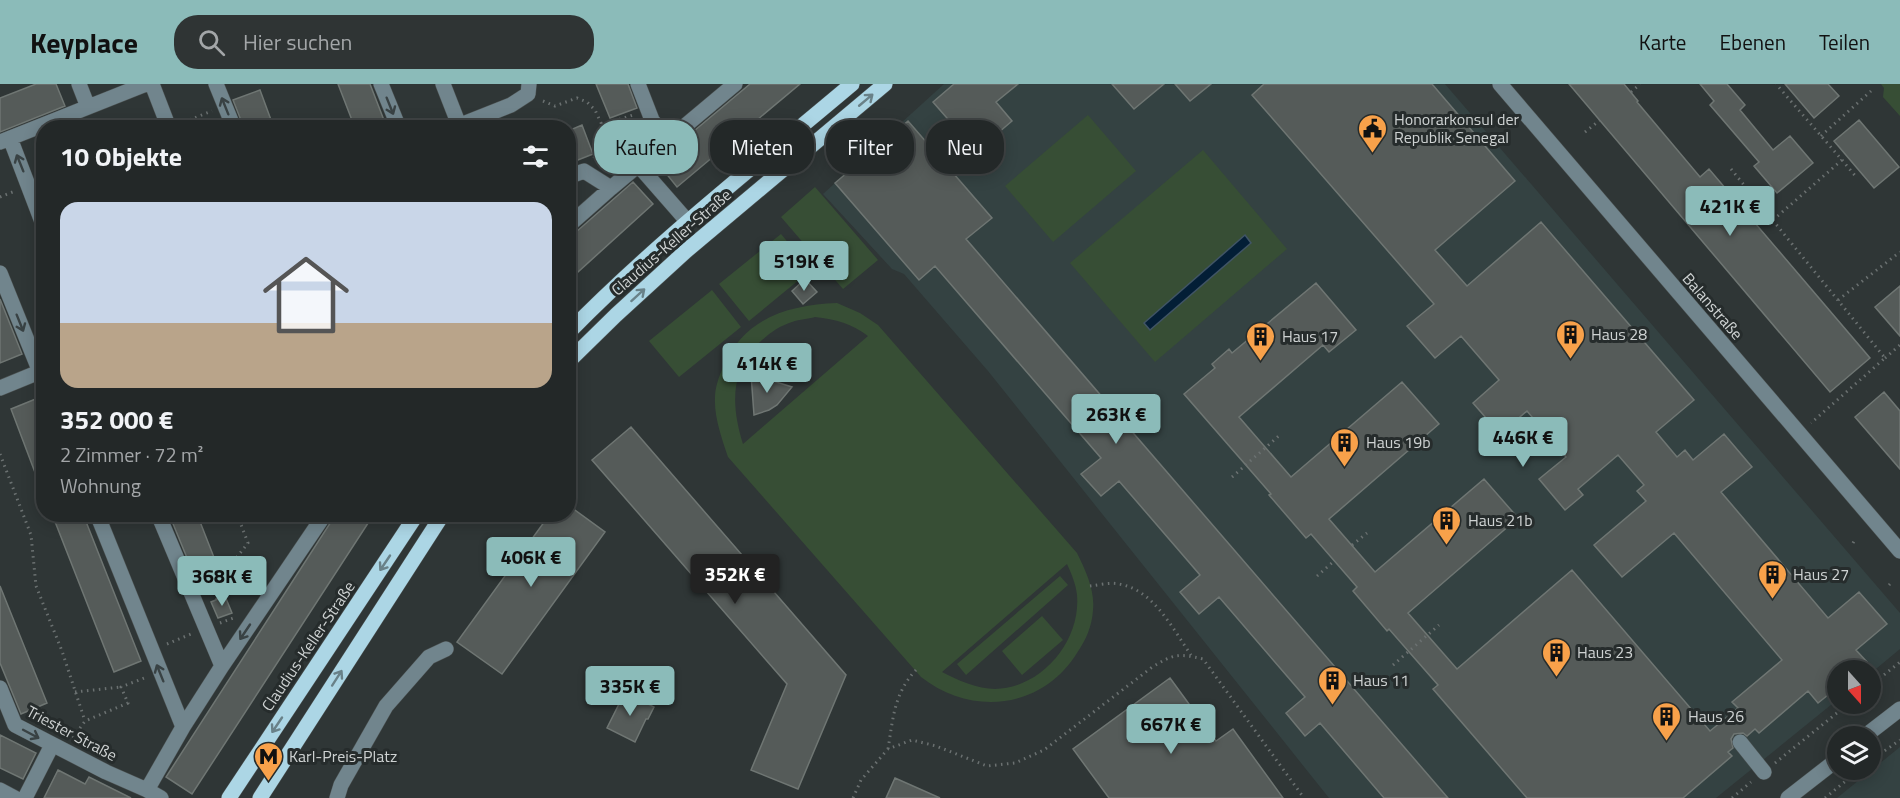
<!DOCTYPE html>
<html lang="de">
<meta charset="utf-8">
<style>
body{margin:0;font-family:"Titillium Web",sans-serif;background:#2f3434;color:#f1f3f6;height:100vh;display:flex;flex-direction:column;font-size:22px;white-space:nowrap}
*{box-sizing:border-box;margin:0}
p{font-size:20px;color:#a3a6a8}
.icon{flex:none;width:33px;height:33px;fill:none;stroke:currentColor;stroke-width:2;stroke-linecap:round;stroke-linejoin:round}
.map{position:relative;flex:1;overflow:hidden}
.side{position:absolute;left:36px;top:36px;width:540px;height:402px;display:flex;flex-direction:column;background:#232828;border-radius:24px;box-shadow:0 3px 15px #0003,0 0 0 2px #404445}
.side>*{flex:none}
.guide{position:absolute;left:594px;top:36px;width:570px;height:54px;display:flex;gap:12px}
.needle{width:39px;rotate:159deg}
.controls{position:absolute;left:1827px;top:576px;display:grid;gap:12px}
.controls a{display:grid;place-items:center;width:54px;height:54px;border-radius:50%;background:#232828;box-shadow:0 3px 15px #0003,0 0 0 2px #404445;font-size:30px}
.price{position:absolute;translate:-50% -51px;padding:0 14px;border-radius:6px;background:#8bbbb9;color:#111;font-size:20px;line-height:39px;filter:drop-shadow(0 2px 3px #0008)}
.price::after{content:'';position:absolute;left:50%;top:36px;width:18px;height:14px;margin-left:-9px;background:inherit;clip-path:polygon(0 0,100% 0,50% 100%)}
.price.current{background:#222;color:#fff}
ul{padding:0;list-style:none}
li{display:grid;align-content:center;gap:12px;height:318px;padding:0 24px}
li span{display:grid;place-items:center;height:186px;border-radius:18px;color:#555}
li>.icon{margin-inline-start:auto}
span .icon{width:108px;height:108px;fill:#fffc;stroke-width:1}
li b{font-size:26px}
h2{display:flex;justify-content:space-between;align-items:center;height:72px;padding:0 24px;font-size:26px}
.chip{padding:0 21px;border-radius:24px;background:#232828;box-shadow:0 3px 15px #0003,0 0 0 2px #404445;font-size:21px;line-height:54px}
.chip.current{background:#8bbbb9;color:#111}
header{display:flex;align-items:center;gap:36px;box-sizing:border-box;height:84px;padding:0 30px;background:#8bbbb9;color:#111}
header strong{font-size:28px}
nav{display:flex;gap:33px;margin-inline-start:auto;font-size:21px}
.search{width:420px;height:54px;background:#2f3434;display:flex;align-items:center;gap:15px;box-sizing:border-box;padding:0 21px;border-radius:24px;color:#a3a6a8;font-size:22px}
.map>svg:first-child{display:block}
.built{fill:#344242}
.green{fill:#374e35;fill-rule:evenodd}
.water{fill:#031e36;stroke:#405465;stroke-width:1.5}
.building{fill:#555b59;stroke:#6f7673;stroke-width:1.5}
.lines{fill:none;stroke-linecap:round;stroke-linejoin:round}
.minor-casing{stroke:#4c5252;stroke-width:16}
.major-casing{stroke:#4c5252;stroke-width:16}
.path{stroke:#6b7171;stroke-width:3;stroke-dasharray:1.5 4.5;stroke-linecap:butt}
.minor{stroke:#71858d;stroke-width:15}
.major{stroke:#acd6e5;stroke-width:15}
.oneway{stroke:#698188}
.oneway2{stroke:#394244}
.labels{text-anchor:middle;stroke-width:6;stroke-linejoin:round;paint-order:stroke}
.poi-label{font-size:16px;fill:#ced2d2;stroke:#262c2c;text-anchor:start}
.street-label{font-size:16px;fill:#ced2d2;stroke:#262c2c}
</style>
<header>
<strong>Keyplace</strong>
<div class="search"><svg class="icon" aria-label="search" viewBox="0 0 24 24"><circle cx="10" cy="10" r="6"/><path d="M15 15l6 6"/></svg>Hier suchen</div>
<nav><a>Karte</a><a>Ebenen</a><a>Teilen</a></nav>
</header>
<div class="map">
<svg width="1900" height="714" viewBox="0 0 1900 714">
<rect width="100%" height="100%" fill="#2f3636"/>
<path class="built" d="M 944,0 L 1445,0 L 1900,529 L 1900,565 L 1871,589 L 1870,586 L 1838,586 L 1837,616 L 1716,714 L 1329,714 L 988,287 L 904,190 L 892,185 L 823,110 Z
M 1900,663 L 1900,714 L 1837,714 Z"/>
<path class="green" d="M 1881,0 L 1900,0 L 1900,32 L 1883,13 L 1884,4 Z
M 1088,31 L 1136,87 L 1053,158 L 1005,102 Z
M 1203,66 L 1287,165 L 1155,278 L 1070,179 Z
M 815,103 L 878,176 L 843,205 L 781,133 Z
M 781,150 L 811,186 L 749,237 L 719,200 Z
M 712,206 L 741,243 L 679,293 L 649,257 Z
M 837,219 L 860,229 L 878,241 L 1077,469 C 1086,487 1095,507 1093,526 C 1092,542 1086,556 1077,569 C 1042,625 972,633 921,593 L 728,373 C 722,355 714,333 715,314 C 715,303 719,293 723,283 C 744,234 788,221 837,219 ZM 815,233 C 836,235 852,240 868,252 L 743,360 C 732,324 729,289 758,260 C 768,250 779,242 792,238 C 800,235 808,235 815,233 ZM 1067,480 C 1071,489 1076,500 1077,511 C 1081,557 1042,604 995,605 C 978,605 957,596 942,588 Z
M 1060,492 L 1068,501 L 966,591 L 957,580 Z
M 1042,532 L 1063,556 L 1022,591 L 1002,567 Z"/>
<path class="water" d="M 1245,151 L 1251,159 L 1150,246 L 1144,239 Z"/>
<path class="building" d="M 36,0 L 56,0 L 65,22 L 0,48 L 0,14 Z
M 338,0 L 370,0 L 387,44 L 355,44 Z
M 596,0 L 628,0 L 637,24 L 610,34 Z
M 750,0 L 800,0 L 677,103 L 657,78 Z
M 954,0 L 1018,0 L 996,18 L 1012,37 L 991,55 L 975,36 L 960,49 L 933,18 Z
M 1112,0 L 1164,0 L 1134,25 Z
M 1175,0 L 1211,0 L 1190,17 Z
M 1264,0 L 1432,0 L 1515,97 L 1435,166 L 1467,202 L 1541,138 L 1694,316 L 1656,348 L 1677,373 L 1685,366 L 1693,376 L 1724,350 L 1752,383 L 1721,408 L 1828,534 L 1859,508 L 1887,540 L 1856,566 L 1867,578 L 1856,586 L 1838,586 L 1838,603 L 1818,619 L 1808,607 L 1759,649 L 1755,645 L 1747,652 L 1743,649 L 1734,650 L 1731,655 L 1733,664 L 1728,668 L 1732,672 L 1683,714 L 1527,714 L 1433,605 L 1438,601 L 1389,545 L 1387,547 L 1353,507 L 1357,503 L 1311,450 L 1306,454 L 1269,411 L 1271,410 L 1184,310 L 1215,284 L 1212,280 L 1229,265 L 1232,269 L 1316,199 L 1356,246 L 1329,268 L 1323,261 L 1239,333 L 1291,393 L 1402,298 L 1439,340 L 1329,435 L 1375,488 L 1484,395 L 1518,434 L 1408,529 L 1457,585 L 1572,486 L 1710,647 L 1738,624 L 1732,618 L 1782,576 L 1674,449 L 1622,493 L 1594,461 L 1646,417 L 1637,407 L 1644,401 L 1618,371 L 1578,405 L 1583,411 L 1565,426 L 1539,395 L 1566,373 L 1527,327 L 1500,350 L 1473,319 L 1499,296 L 1461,252 L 1435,274 L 1407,242 L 1434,220 L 1252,11 Z
M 1569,0 L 1624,0 L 1638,17 L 1637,18 L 1700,93 L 1709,85 L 1870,274 L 1830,308 Z
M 1700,0 L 1727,0 L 1745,21 L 1740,26 L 1773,66 L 1790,52 L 1813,79 L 1777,109 L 1754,82 L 1759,78 L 1710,21 L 1714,17 Z
M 1785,0 L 1828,0 L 1839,12 L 1814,34 Z
M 260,6 L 274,44 L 244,44 L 233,16 Z
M 1859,36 L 1899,83 L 1874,104 L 1834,57 Z
M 908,37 L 992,134 L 966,155 L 1448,714 L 1384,714 L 1320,639 L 1305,652 L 1286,629 L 1305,613 L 1219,513 L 1199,530 L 1180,508 L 1200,491 L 1119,397 L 1101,412 L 1081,390 L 1101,374 L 935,182 L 919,196 L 835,99 Z
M 582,41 L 593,70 L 568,80 L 568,47 Z
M 633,98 L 653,120 L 568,197 L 568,155 Z
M 805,195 L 817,208 L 803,220 L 792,207 Z
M 1900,202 L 1900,252 L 1875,223 Z
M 0,215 L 22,270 L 0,279 Z
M 751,290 L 792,303 L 777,321 L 769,326 L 754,331 Z
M 1884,308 L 1900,327 L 1900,385 L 1855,333 Z
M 38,314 L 44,329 L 42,407 L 11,325 Z
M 631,343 L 846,591 L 798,705 L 751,686 L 787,600 L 592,376 Z
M 568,421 L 605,448 L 502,590 L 457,558 L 550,430 L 568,430 Z
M 52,430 L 83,430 L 141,577 L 114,588 Z
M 169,430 L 197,430 L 215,476 L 192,486 Z
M 336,430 L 374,430 L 192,710 L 166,693 Z
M 0,502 L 47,619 L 21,630 L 0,579 Z
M 225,512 L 232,529 L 218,534 L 211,518 Z
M 1170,594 L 1216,657 L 1233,645 L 1283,714 L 1109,714 L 1073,665 Z
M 625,608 L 654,623 L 648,635 L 646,635 L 635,658 L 607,644 Z
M 0,651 L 36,669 L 23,695 L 0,684 Z
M 58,686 L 85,700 L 89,693 L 131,714 L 44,714 Z
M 895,694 L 940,714 L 886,714 Z"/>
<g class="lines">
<defs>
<path id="minor" d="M 79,0 L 88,23
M 152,0 L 169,44
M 216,0 L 234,44
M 381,0 L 399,44
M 443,0 L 459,41
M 638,0 L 652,36 L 668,57
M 1500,0 L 1900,467
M 453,44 L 511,21 L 528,10 L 529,0
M 10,54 L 44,143
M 0,58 L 146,0
M 639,82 L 688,138
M 568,93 L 584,87 L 611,104
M 568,142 L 611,104 L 735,0
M 0,189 L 44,298
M 0,304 L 44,286
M 97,430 L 183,643
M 158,430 L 222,582
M 0,604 L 15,641 L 106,688 L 147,706
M 1865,652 L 1900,625
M 1740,658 L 1764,688
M 0,706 L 15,714
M 25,714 L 52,661
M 161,714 L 147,706 L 183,643 L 222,582 L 325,430
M 337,714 L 341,701 L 386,622 L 429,573 L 446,565
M 1788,714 L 1838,675"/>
<path id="major" d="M 568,249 C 656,159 756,81 852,0
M 568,278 L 616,231 L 686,167 L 885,0
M 229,714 L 417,430
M 260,714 L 443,430"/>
</defs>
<use href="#minor" class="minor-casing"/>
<use href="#major" class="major-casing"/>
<path class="path" d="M 1631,8 L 1640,0
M 543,17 L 555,22 L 577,14 L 587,18 L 595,26 L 602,41 L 596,71 L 593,75
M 184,38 L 212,27
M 602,41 L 633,31
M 143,44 L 152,40
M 1585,48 L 1600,36
M 1821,52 L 1871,7
M 1842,76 L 1857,94
M 1731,85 L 1885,274 L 1811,339
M 0,113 L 15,107
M 1773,136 L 1842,76 L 1776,0
M 1838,216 L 1900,168
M 1885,274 L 1900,261
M 0,370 L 31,451 L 36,502 L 62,567 L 85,637
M 1232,393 L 1281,350
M 486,437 L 491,430
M 1853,459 L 1854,457
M 1352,461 L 1367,449
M 1317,492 L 1334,477
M 210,497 L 217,515
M 205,499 L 222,492 L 248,459 L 237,430
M 1889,501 L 1890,500
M 1090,502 C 1099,501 1110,498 1119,500 C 1154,506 1172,544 1191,571
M 220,539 L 236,533
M 167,560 L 191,550
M 1393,581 L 1439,541
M 1870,602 L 1900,578
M 75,608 L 121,603
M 73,654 L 85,637 L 128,619 L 121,603 L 147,593
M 888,665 C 893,635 894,609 916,586
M 1870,677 L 1900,656
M 1775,679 L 1848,620
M 853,714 L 861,696 L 888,665 L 912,656 L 936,662 L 987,682 L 1015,679 L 1044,666 L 1151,584 C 1173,570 1178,569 1203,575 L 1304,714
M 1732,714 L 1751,698
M 1825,714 L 1859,686"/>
<use href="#minor" class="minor"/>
<use href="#major" class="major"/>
</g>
<defs><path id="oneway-shaft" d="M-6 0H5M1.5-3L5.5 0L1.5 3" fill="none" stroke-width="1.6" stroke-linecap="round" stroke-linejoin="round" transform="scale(1.5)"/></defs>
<g class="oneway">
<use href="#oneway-shaft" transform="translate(866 16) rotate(-40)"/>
<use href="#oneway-shaft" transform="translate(638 211) rotate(-42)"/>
<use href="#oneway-shaft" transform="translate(385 479) rotate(124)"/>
<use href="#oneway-shaft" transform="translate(337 594) rotate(-57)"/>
<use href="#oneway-shaft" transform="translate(277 641) rotate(124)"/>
</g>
<g class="oneway2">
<use href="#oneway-shaft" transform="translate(225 22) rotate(-112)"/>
<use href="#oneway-shaft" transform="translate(390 22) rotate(68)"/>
<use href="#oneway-shaft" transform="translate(20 79) rotate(-112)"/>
<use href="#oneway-shaft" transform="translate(20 239) rotate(68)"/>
<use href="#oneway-shaft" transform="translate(245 548) rotate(124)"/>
<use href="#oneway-shaft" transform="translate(160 589) rotate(-112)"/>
<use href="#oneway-shaft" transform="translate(31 650) rotate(28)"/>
</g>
<defs>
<symbol id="civic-pin" viewBox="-11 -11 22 30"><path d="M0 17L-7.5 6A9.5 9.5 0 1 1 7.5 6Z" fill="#f8a14a" stroke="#262c2c"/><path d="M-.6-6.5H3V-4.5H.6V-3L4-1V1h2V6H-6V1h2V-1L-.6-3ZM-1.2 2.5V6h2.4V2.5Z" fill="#111"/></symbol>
<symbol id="building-pin" viewBox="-11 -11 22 30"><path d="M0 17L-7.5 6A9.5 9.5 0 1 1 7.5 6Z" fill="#f8a14a" stroke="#262c2c"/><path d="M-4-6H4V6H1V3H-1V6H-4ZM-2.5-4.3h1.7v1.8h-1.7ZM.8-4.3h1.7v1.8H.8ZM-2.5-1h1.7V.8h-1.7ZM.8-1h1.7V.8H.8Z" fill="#111"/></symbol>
<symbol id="metro-pin" viewBox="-11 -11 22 30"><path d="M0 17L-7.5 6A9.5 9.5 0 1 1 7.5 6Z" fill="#f8a14a" stroke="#262c2c"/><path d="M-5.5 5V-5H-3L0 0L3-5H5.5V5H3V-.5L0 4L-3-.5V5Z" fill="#111"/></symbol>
</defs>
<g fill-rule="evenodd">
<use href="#civic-pin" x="1356" y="28" width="33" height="45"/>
<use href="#building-pin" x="1554" y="234" width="33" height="45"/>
<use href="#building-pin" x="1244" y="236" width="33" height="45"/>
<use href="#building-pin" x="1328" y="342" width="33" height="45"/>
<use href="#building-pin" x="1430" y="420" width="33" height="45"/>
<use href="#building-pin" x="1756" y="474" width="33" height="45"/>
<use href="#building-pin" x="1540" y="552" width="33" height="45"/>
<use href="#building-pin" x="1316" y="580" width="33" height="45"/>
<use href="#building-pin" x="1650" y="616" width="33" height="45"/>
<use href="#metro-pin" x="252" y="656" width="33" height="45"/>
</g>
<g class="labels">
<g class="poi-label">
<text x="1394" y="41">Honorarkonsul der<tspan x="1394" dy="18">Republik Senegal</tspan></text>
<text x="1591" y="256">Haus 28</text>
<text x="1282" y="258">Haus 17</text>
<text x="1366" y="364">Haus 19b</text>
<text x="1468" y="442">Haus 21b</text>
<text x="1793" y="496">Haus 27</text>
<text x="1577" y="574">Haus 23</text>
<text x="1353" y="602">Haus 11</text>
<text x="1688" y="638">Haus 26</text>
<text x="289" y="678">Karl-Preis-Platz</text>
</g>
<g class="street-label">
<text transform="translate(671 158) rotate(-41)" y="6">Claudius-Keller-Straße</text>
<text transform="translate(1713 222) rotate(49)" y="6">Balanstraße</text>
<text transform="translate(308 562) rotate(-56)" y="6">Claudius-Keller-Straße</text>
<text transform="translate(72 649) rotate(28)" y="6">Triester Straße</text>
</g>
</g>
</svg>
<div class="controls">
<a><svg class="needle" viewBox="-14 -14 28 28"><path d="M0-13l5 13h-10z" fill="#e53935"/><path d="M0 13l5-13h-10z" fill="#a3a6a8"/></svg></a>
<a><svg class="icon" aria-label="layers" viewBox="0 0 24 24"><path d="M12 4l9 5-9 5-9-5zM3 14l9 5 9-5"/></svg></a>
</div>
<b class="price" style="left:1730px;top:153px">421K €</b>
<b class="price" style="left:804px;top:208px">519K €</b>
<b class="price" style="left:767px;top:310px">414K €</b>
<b class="price" style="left:1116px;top:361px">263K €</b>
<b class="price" style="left:1523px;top:384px">446K €</b>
<b class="price" style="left:531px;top:504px">406K €</b>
<b class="price current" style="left:735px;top:521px">352K €</b>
<b class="price" style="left:222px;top:523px">368K €</b>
<b class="price" style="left:630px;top:633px">335K €</b>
<b class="price" style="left:1171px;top:671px">667K €</b>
<div class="guide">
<a class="chip current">Kaufen</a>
<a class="chip">Mieten</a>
<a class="chip">Filter</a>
<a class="chip">Neu</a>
</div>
<section class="side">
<h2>10 Objekte<svg class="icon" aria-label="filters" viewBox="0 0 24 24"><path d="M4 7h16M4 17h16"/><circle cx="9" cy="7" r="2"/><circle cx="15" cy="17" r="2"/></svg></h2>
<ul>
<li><span style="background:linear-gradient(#c9d6e8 65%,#b9a48a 0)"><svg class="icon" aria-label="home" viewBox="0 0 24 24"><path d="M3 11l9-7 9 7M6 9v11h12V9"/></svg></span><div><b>352 000 €</b><p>2 Zimmer · 72 m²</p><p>Wohnung</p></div></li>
</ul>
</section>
</div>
